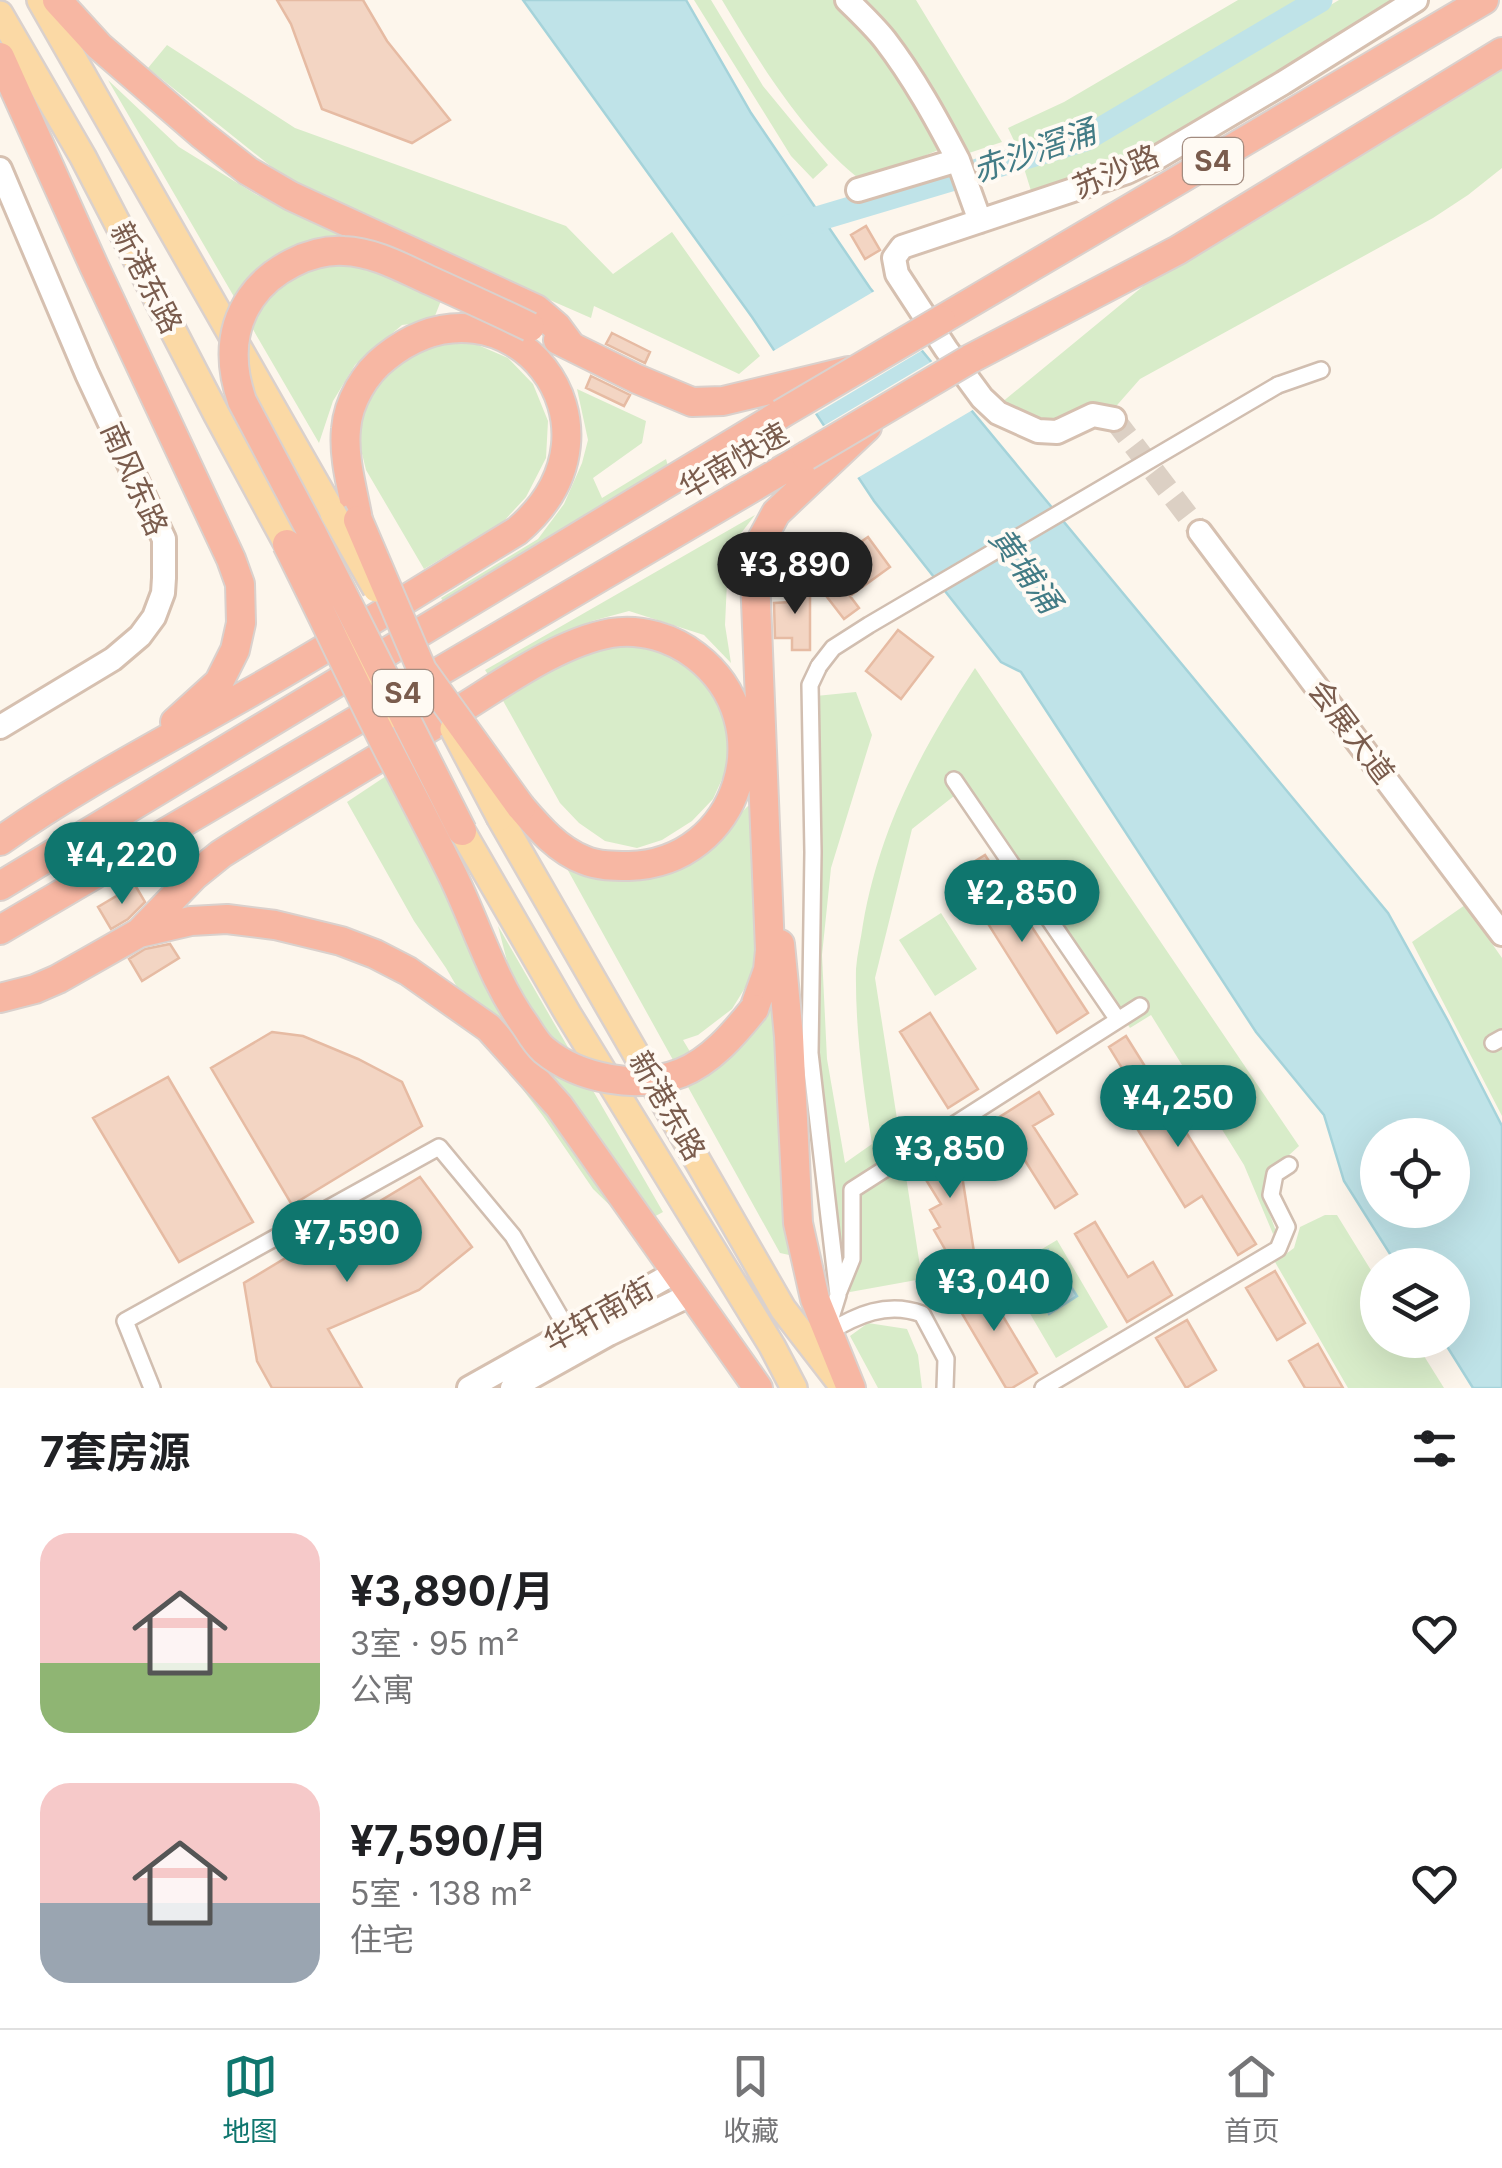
<!DOCTYPE html>
<html lang="zh">
<meta charset="utf-8">
<style>
body{margin:0;font-family:Inter,"Noto Sans SC",sans-serif;background:#f2f2f2;color:#202124;height:100vh;display:flex;flex-direction:column;font-size:38px;white-space:nowrap}
*{box-sizing:border-box;margin:0}
p{font-size:32px;color:#757577}
.icon{flex:none;width:55px;height:55px;fill:none;stroke:currentColor;stroke-width:2;stroke-linecap:round;stroke-linejoin:round}
.map{position:relative;height:1388px;overflow:hidden}
.sheet{display:flex;flex-direction:column;background:#fff;flex:1}
.sheet>*{flex:none}
.buttons{position:absolute;left:1360px;top:1118px;display:grid;gap:20px}
.buttons a{display:grid;place-items:center;width:110px;height:110px;border-radius:50%;background:#fff;box-shadow:0 10px 40px #0002;font-size:50px}
.price{position:absolute;translate:-50% -85px;padding:0 22px;border-radius:35px;background:#0f766e;color:#fff;font-size:32px;line-height:65px;filter:drop-shadow(0 2px 5px #0008)}
.price::after{content:'';position:absolute;left:50%;top:60px;width:30px;height:22px;margin-left:-15px;background:inherit;clip-path:polygon(0 0,100% 0,50% 100%)}
.price.on{background:#222;color:#fff}
ul{padding:0;list-style:none}
li{display:flex;align-items:center;gap:30px;height:250px;padding:0 40px}
li span{display:grid;place-items:center;flex:none;width:280px;height:200px;border-radius:30px;color:#555}
li>.icon{margin-inline-start:auto}
span .icon{width:120px;height:120px;fill:#fffc;stroke-width:1}
li b{font-size:42px}
h2{display:flex;justify-content:space-between;align-items:center;height:120px;padding:0 40px;font-size:42px}
.dock{display:flex;justify-content:space-around;align-items:center;height:140px;border-top:2px solid #e0e0e0;background:#fff;font-size:28px;color:#757577}
.dock a{display:grid;justify-items:center;gap:5px}
.dock .on{color:#0f766e}
.map>svg:first-child{display:block}
.green{fill:#d8ecc9}
.water{fill:#bfe3e8;stroke:#a5d3da;stroke-width:2.5;fill-rule:evenodd}
.pier{fill:#fdf6ec}
.lines{fill:none;stroke-linecap:round;stroke-linejoin:round}
.river{stroke:#bfe3e8;stroke-width:25}
.building{fill:#f3d5c3;stroke:#e6bba3;stroke-width:2.5}
.secondary-tunnel{stroke:#dcd0c4;stroke-width:22;stroke-dasharray:22 11;stroke-linecap:butt}
.street-casing{stroke:#d1beb0;stroke-width:20}
.secondary-casing{stroke:#d6c0b0;stroke-width:28}
.primary-casing{stroke:#dad1cd;stroke-width:30}
.highway-casing{stroke:#dad1cd;stroke-width:32}
.street{stroke:#fff;stroke-width:15}
.secondary{stroke:#fff;stroke-width:22}
.primary{stroke:#fbd9a5;stroke-width:25}
.highway{stroke:#f7b7a3;stroke-width:28}
.street-bridge-casing{stroke:#d1beb0;stroke-width:20;stroke-linecap:butt}
.primary-bridge-casing{stroke:#dad1cd;stroke-width:30;stroke-linecap:butt}
.highway-bridge-casing{stroke:#dad1cd;stroke-width:32;stroke-linecap:butt}
.street-bridge{stroke:#fff;stroke-width:15}
.primary-bridge{stroke:#fbd9a5;stroke-width:25}
.highway-bridge{stroke:#f7b7a3;stroke-width:28}
.labels{text-anchor:middle;stroke-width:8;stroke-linejoin:round;paint-order:stroke}
.shield{fill:#fffaf3;stroke:#a28b7f;stroke-width:2.5}
.shield-label{font-size:28px;font-weight:bold;fill:#7a5c4d}
.street-label{font-size:30px;fill:#7a5c4d;stroke:#fffaf3}
.water-label{font-size:32px;font-style:italic;fill:#437c86;stroke:#fffaf3}
</style>
<div class="map">
<svg width="1502" height="1388" viewBox="0 0 1502 1388">
<rect width="100%" height="100%" fill="#fdf6ec"/>
<path class="green" d="M 694,0 L 711,0 L 763,86 L 828,165 L 813,179 L 791,156 Z
M 722,0 L 840,0 L 916,100 L 946,147 L 862,181 C 804,136 759,62 722,0 Z
M 852,0 L 916,0 L 1002,142 L 966,154 Z
M 1238,0 L 1304,0 L 1083,128 L 1019,151 L 1008,128 L 1064,102 Z
M 1339,0 L 1402,0 L 1125,166 L 1032,194 L 1023,165 L 1082,146 L 1121,128 Z
M 167,45 L 295,128 L 566,226 L 613,274 L 672,232 L 760,356 L 739,374 L 594,306 L 591,318 L 303,192 L 148,68 Z
M 1502,68 L 1502,168 L 1468,195 L 1433,218 L 1140,379 L 1111,412 L 1044,429 L 1001,403 L 1170,264 Z
M 108,80 L 179,147 L 257,195 L 339,229 L 449,280 L 433,321 L 402,325 L 355,365 L 333,401 L 319,443 Z
M 471,342 L 508,358 L 533,384 L 548,421 L 546,458 L 526,497 L 503,522 L 424,569 L 366,470 L 355,425 L 372,387 L 409,357 L 441,344 Z
M 577,389 L 646,421 L 642,443 L 593,478 L 602,498 L 666,459 L 668,466 L 445,604 L 441,598 L 538,539 L 564,504 L 582,463 L 588,440 Z
M 755,515 L 735,541 L 727,582 L 725,625 L 731,663 L 704,635 L 629,611 L 592,621 L 560,635 L 489,676 L 485,670 Z
M 646,643 L 679,656 L 719,697 L 728,725 L 728,766 L 713,799 L 692,821 L 662,840 L 637,848 L 605,841 L 579,823 L 560,803 L 501,697 L 544,670 L 597,647 Z
M 975,668 L 1299,1146 L 1265,1177 L 1265,1202 L 1276,1231 L 1273,1234 L 1244,1165 L 1151,1015 L 1130,1028 L 1119,1011 L 1107,1018 L 954,796 L 912,829 L 875,978 L 922,1279 L 850,1292 L 835,1248 L 815,1040 L 816,696 L 856,692 L 872,735 L 831,868 L 822,955 L 827,1059 L 845,1163 L 872,1144 C 863,1085 855,1028 856,969 C 857,954 861,939 863,924 C 880,827 922,748 975,668 Z
M 389,774 L 488,967 L 508,965 L 498,926 L 663,1212 L 648,1220 L 624,1219 L 593,1189 L 543,1116 L 497,1056 L 446,968 L 414,921 L 347,802 Z
M 748,806 L 759,810 L 756,970 L 732,1009 L 698,1035 L 683,1040 L 704,1075 L 719,1068 L 776,992 L 794,1256 L 780,1253 L 560,856 C 571,863 583,872 594,875 C 663,898 704,849 748,806 Z
M 1465,905 L 1502,958 L 1502,1116 L 1412,942 Z
M 941,913 L 977,969 L 935,996 L 899,940 Z
M 1325,1215 L 1337,1215 L 1377,1280 L 1378,1340 L 1414,1340 L 1444,1388 L 1348,1388 L 1275,1262 L 1294,1248 L 1300,1227 Z
M 1057,1240 L 1108,1327 L 1056,1358 L 1005,1271 Z
M 868,1323 L 907,1329 L 918,1355 L 922,1388 L 878,1388 L 850,1336 Z"/>
<path class="water" d="M 523,0 L 686,0 L 751,113 L 870,288 L 1388,913 L 1448,1021 L 1502,1126 L 1502,1388 L 1473,1388 L 1443,1340 L 1452,1340 L 1452,1265 L 1397,1265 L 1344,1181 L 1324,1115 L 1256,1032 L 1021,672 L 1001,662 L 874,501 L 752,317 ZM 1378,1135 L 1452,1135 L 1452,1210 L 1378,1210 Z
M 1048,1250 L 1077,1296 L 1049,1314 L 1021,1267 Z"/>
<path class="pier" d="M 878,289 L 926,348 L 812,416 L 770,353 Z
M 936,359 L 976,408 L 854,480 L 820,428 Z"/>
<g class="lines">
<path class="river" d="M 790,227 L 1085,139 L 1320,0"/>
</g>
<path class="building" d="M 277,0 L 363,0 L 387,41 L 450,120 L 412,143 L 322,109 L 291,24 Z
M 866,226 L 880,250 L 865,259 L 851,235 Z
M 612,333 L 650,352 L 645,363 L 606,344 Z
M 591,376 L 630,395 L 624,406 L 586,388 Z
M 868,537 L 890,567 L 850,596 L 859,608 L 844,619 L 817,584 L 833,573 L 839,581 L 863,564 L 852,548 Z
M 791,582 L 810,582 L 810,650 L 792,650 L 792,638 L 775,638 L 774,603 L 791,602 Z
M 898,630 L 933,657 L 901,699 L 866,671 Z
M 985,855 L 1088,1013 L 1057,1033 L 956,873 Z
M 135,885 L 145,902 L 128,919 L 111,929 L 98,907 Z
M 170,944 L 179,958 L 142,981 L 129,959 L 145,949 Z
M 930,1013 L 978,1089 L 948,1108 L 900,1032 Z
M 272,1032 L 303,1036 L 358,1059 L 402,1082 L 422,1126 L 292,1205 L 211,1068 Z
M 1126,1036 L 1256,1244 L 1238,1255 L 1202,1196 L 1185,1207 L 1133,1122 L 1149,1112 L 1109,1047 Z
M 168,1077 L 253,1222 L 179,1262 L 93,1118 Z
M 1039,1092 L 1053,1114 L 1033,1126 L 1077,1194 L 1055,1208 L 998,1118 Z
M 956,1137 L 974,1252 L 953,1263 L 934,1230 L 940,1227 L 930,1210 L 941,1204 L 923,1175 L 930,1169 L 924,1157 Z
M 420,1177 L 472,1247 L 419,1290 L 328,1329 L 362,1388 L 272,1388 L 257,1361 L 244,1283 Z
M 1095,1222 L 1128,1277 L 1153,1262 L 1172,1295 L 1127,1322 L 1075,1234 Z
M 1275,1271 L 1305,1323 L 1277,1340 L 1246,1288 Z
M 980,1278 L 1037,1373 L 1012,1388 L 1006,1388 L 951,1295 Z
M 1187,1320 L 1216,1370 L 1186,1388 L 1156,1338 Z
M 1318,1344 L 1343,1388 L 1305,1388 L 1289,1361 Z"/>
<g class="lines">
<path class="secondary-tunnel" d="M 1114,419 L 1200,532"/>
<defs>
<path id="street" d="M 1278,385 L 1321,370
M 819,666 L 810,685 L 813,852 L 810,1053 L 838,1295 L 829,1324
M 954,780 L 1118,1020
M 1493,1043 L 1502,1038
M 839,1291 L 852,1259 L 852,1190 L 1140,1006
M 827,1333 C 857,1315 887,1301 922,1314 L 946,1359 L 945,1388
M 152,1388 L 125,1321 L 439,1147 L 513,1236 L 569,1332
M 1043,1388 L 1278,1249 L 1287,1227 L 1271,1195 L 1275,1174 L 1289,1165"/>
<path id="secondary" d="M 847,0 C 860,13 874,26 885,40 C 914,78 936,118 958,160 L 858,190
M 958,160 L 980,221
M 0,169 L 87,374 L 164,539 L 164,578 L 163,593 L 154,617 L 140,636 L 113,659 L 0,727
M 1114,419 L 1093,415 L 1057,432 L 1038,431 L 998,413 L 982,398 L 946,349 L 897,274 L 894,258 L 902,247 L 1127,172 L 1158,157 L 1283,83 L 1416,0
M 1200,532 L 1502,934
M 469,1388 L 676,1272
M 512,1388 L 609,1334 L 692,1294"/>
<path id="primary" d="M 40,0 L 333,513
M 0,14 L 83,157 L 217,415 L 287,544
M 500,818 L 783,1309 L 844,1388
M 462,831 L 568,1014 L 772,1346 L 794,1388"/>
<path id="highway" d="M 57,0 L 99,46 L 201,134 L 248,171 L 291,196 L 536,309 L 557,327 L 571,346
M 0,57 L 94,266 L 231,559 L 240,584 L 241,623 L 235,650 L 219,682 L 175,722
M 941,320 L 1484,0
M 558,340 L 637,379 L 692,402 L 723,401 L 848,371
M 970,359 L 1178,250 L 1502,52
M 0,841 C 79,785 165,741 249,693 C 340,642 428,585 517,531 C 641,426 507,261 386,357 C 365,373 348,402 346,429 C 343,459 353,491 358,520
M 0,886 L 781,414
M 0,930 L 806,456
M 139,933 L 195,875 L 221,854 C 298,805 377,759 456,712 C 502,684 557,643 611,633 C 641,628 673,638 696,656 C 783,723 740,863 629,866 C 614,866 598,866 584,860 C 558,850 539,828 521,807
M 780,944 L 789,1037 L 798,1223 L 815,1299 L 851,1388
M 0,998 L 35,989 L 58,979 L 139,933 L 191,921 L 227,919 L 275,925 L 341,941 L 375,954 L 408,971 L 489,1028 L 559,1106 L 758,1388
M 754,1009 L 768,970 L 770,950 L 755,577 L 762,539 L 776,513 L 867,427"/>
</defs>
<use href="#street" class="street-casing"/>
<use href="#secondary" class="secondary-casing"/>
<use href="#primary" class="primary-casing"/>
<use href="#highway" class="highway-casing"/>
<use href="#street" class="street"/>
<use href="#secondary" class="secondary"/>
<use href="#primary" class="primary"/>
<use href="#highway" class="highway"/>
<defs>
<path id="street-bridge" d="M 819,666 L 833,648 L 869,625 L 1278,385"/>
<path id="primary-bridge" d="M 333,513 L 376,589
M 347,642 L 391,715
M 453,729 L 500,818"/>
<path id="highway-bridge" d="M 781,414 L 941,320
M 806,456 L 970,359
M 358,520 L 422,670 L 521,807
M 287,544 C 322,614 355,685 391,755 C 412,795 433,835 453,876 C 477,926 493,981 526,1026 C 531,1034 537,1044 544,1050 C 579,1079 638,1090 681,1073 C 711,1061 734,1034 754,1009
M 462,831 L 311,531 L 242,401 C 230,366 229,330 251,298 C 270,270 310,249 344,251 C 375,252 404,269 431,281 C 464,296 497,311 530,327"/>
</defs>
<use href="#street-bridge" class="street-bridge-casing"/>
<use href="#primary-bridge" class="primary-bridge-casing"/>
<use href="#highway-bridge" class="highway-bridge-casing"/>
<use href="#street-bridge" class="street-bridge"/>
<use href="#primary-bridge" class="primary-bridge"/>
<use href="#highway-bridge" class="highway-bridge"/>
</g>
<g class="labels">
<g class="shield">
<rect x="1183" y="138" width="60" height="46" rx="8"/>
<rect x="373" y="670" width="60" height="46" rx="8"/>
</g>
<g class="shield-label">
<text x="1213" y="171">S4</text>
<text x="403" y="703">S4</text>
</g>
<g class="street-label">
<text transform="translate(1116 172) rotate(-23)" y="10">苏沙路</text>
<text transform="translate(146 278) rotate(63)" y="10">新港东路</text>
<text transform="translate(734 461) rotate(-30)" y="10">华南快速</text>
<text transform="translate(134 479) rotate(66)" y="10">南风东路</text>
<text transform="translate(1351 732) rotate(53)" y="10">会展大道</text>
<text transform="translate(667 1106) rotate(60)" y="10">新港东路</text>
<text transform="translate(599 1315) rotate(-29)" y="10">华轩南街</text>
</g>
<g class="water-label">
<text transform="translate(1034 151) rotate(-19)" y="11">赤沙滘涌</text>
<text transform="translate(1025 570) rotate(54)" y="11">黄埔涌</text>
</g>
</g>
</svg>
<div class="buttons">
<a><svg class="icon" aria-label="locate" viewBox="0 0 24 24"><circle cx="12" cy="12" r="6"/><path d="M12 2v4M12 18v4M2 12h4M18 12h4"/></svg></a>
<a><svg class="icon" aria-label="layers" viewBox="0 0 24 24"><path d="M12 4l9 5-9 5-9-5zM3 14l9 5 9-5"/></svg></a>
</div>
<b class="price on" style="left:795px;top:617px">¥3,890</b>
<b class="price" style="left:122px;top:907px">¥4,220</b>
<b class="price" style="left:1022px;top:945px">¥2,850</b>
<b class="price" style="left:1178px;top:1150px">¥4,250</b>
<b class="price" style="left:950px;top:1201px">¥3,850</b>
<b class="price" style="left:347px;top:1285px">¥7,590</b>
<b class="price" style="left:994px;top:1334px">¥3,040</b>
</div>
<section class="sheet">
<h2>7套房源<svg class="icon" aria-label="filters" viewBox="0 0 24 24"><path d="M4 7h16M4 17h16"/><circle cx="9" cy="7" r="2"/><circle cx="15" cy="17" r="2"/></svg></h2>
<ul>
<li><span style="background:linear-gradient(#f6c9c9 65%,#8fb573 0)"><svg class="icon" aria-label="home" viewBox="0 0 24 24"><path d="M3 11l9-7 9 7M6 9v11h12V9"/></svg></span><div><b>¥3,890/月</b><p>3室 · 95 m²</p><p>公寓</p></div><svg class="icon" aria-label="heart" viewBox="0 0 24 24"><path d="M12 20l-8-8c-3-5 5-10 8-4 3-6 11-1 8 4z"/></svg></li>
<li><span style="background:linear-gradient(#f6c9c9 60%,#9aa5b1 0)"><svg class="icon" aria-label="home" viewBox="0 0 24 24"><path d="M3 11l9-7 9 7M6 9v11h12V9"/></svg></span><div><b>¥7,590/月</b><p>5室 · 138 m²</p><p>住宅</p></div><svg class="icon" aria-label="heart" viewBox="0 0 24 24"><path d="M12 20l-8-8c-3-5 5-10 8-4 3-6 11-1 8 4z"/></svg></li>
</ul>
</section>
<nav class="dock">
<a class="on"><svg class="icon" aria-label="map" viewBox="0 0 24 24"><path d="M3 6l6-2 6 2 6-2v14l-6 2-6-2-6 2zM9 4v14M15 6v14"/></svg>地图</a>
<a><svg class="icon" aria-label="saved" viewBox="0 0 24 24"><path d="M7 4h10v16l-5-4-5 4z"/></svg>收藏</a>
<a><svg class="icon" aria-label="home" viewBox="0 0 24 24"><path d="M3 11l9-7 9 7M6 9v11h12V9"/></svg>首页</a>
</nav>
